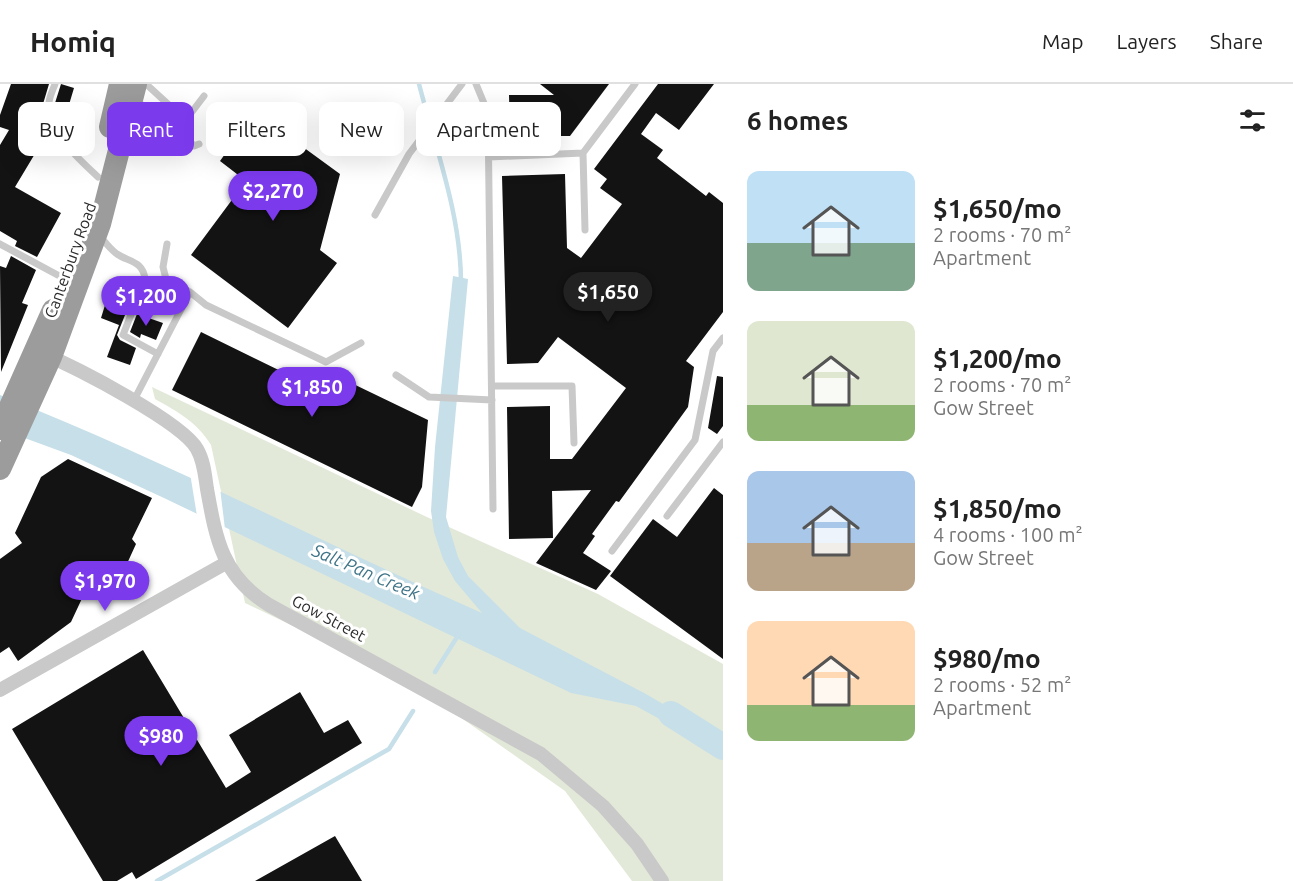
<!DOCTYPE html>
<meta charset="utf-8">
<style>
body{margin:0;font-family:Ubuntu,sans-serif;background:#f6f6f6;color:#222;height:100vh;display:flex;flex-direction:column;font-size:22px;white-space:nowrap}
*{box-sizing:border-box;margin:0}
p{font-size:20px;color:#767676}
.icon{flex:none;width:33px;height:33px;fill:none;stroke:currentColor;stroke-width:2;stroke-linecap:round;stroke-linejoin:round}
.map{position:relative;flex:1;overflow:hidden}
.panel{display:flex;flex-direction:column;background:#fff;width:570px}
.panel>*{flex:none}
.top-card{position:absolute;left:18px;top:18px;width:570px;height:54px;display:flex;gap:12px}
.price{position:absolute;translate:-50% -51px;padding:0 14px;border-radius:21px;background:#7c3aed;color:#fff;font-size:20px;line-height:39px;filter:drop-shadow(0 2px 3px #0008)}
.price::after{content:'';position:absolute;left:50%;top:36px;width:18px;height:14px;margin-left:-9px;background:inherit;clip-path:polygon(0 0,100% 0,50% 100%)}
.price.current{background:#222;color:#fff}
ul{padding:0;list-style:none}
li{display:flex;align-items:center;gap:18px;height:150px;padding:0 24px}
li span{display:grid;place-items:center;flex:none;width:168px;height:120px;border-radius:12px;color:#555}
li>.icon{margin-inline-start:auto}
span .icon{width:72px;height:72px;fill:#fffc;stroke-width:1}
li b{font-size:26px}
h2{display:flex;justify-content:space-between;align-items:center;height:72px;padding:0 24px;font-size:26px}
.pill{padding:0 21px;border-radius:12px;background:#fff;box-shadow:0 6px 24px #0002;font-size:21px;line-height:54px}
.pill.current{background:#7c3aed;color:#fff}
header{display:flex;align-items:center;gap:36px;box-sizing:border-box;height:84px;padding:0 30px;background:#fff;border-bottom:2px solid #e0e0e0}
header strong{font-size:28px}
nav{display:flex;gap:33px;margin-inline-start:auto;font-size:21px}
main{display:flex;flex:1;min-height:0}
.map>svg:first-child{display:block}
.green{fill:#e3e9d9}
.water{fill:#c6dfe8}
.pier{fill:#fff}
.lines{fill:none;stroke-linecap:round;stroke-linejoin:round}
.stream{stroke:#c6dfe8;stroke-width:4.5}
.river{stroke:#c6dfe8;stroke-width:26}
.building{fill:#131313}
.service{stroke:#c9c9c9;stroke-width:7}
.minor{stroke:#c9c9c9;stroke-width:14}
.trunk{stroke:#9c9c9c;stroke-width:22}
.labels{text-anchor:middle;stroke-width:6;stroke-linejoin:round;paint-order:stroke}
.street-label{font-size:16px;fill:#2c2c2c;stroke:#fff}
.water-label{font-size:18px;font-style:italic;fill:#3f7488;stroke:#fff}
</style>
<header>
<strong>Homiq</strong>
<nav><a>Map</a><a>Layers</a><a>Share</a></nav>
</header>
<main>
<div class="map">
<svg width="723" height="797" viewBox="0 0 723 797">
<rect width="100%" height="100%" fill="#fff"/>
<path class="green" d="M 152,303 L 429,434 L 598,510 L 723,580 L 723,797 L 632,797 L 565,707 L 453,628 L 343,566 L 245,519 L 211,361 C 197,338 178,328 155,315 Z"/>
<path class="water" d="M 453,192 L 468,195 L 446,433 L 458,473 L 468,492 L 520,544 L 646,610 L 702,643 L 694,654 L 636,622 L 571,609 L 164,414 L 71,371 L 0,345 L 0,311 C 164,376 320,458 482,529 L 455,497 L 443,475 L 434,448 L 431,427 L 435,363 Z"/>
<path class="pier" d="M 190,389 L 220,404 L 225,445 L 197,432 Z"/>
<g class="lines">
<path class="stream" d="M 419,0 C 436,66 461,131 461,199
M 435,588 L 459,550
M 157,797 L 389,665 L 413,627"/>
<path class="river" d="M 671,630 L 723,663"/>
</g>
<path class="building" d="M 11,0 L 49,0 L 43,20 L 48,42 L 57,58 L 54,67 L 39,63 L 15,103 L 61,129 L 37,173 L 15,162 L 17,157 L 0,147 L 0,61 L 9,46 L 0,43 L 0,31 Z
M 61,0 L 74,4 L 62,44 L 55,19 Z
M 540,0 L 609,0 L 570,52 L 510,52 L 509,11 L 554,11 Z
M 658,0 L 714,0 L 679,46 L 656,29 L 641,50 L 663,66 L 657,74 L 706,112 L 709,108 L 723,119 L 723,228 L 686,277 L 694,283 L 688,323 L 619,418 L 616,417 L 592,450 L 595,452 L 583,469 L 611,487 L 596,506 L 536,479 L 591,406 L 552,407 L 553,454 L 509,455 L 507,323 L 550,322 L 550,375 L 572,375 L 626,304 L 558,253 L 538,279 L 507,280 L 502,92 L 565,90 L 567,164 L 581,174 L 622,120 L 600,104 L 607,95 L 594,85 Z
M 255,28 L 340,90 L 320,166 L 337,179 L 288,244 L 191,171 L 246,97 L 220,77 Z
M 11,172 L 36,186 L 22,219 L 28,221 L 1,288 L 0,182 L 6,184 Z
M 106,218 L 127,226 L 117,251 L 120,256 L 136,264 L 130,281 L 107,273 L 119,241 L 101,234 Z
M 137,230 L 163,239 L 156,256 L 141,250 L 140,254 L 130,248 Z
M 201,248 L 336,314 L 345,296 L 428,336 L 422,403 L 412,423 L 172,306 Z
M 717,292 L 723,293 L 723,342 L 717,350 L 708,344 Z
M 68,375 L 152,414 L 132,455 L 136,460 L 120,495 L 110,501 L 92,493 L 71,538 L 18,577 L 9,563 L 0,569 L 0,475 L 22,459 L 15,449 L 41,393 Z
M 714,404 L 723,411 L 723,575 L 610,492 L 653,435 L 677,453 Z
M 143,566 L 226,704 L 251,688 L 229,651 L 300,608 L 324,649 L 348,636 L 362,659 L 136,795 L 132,788 L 117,797 L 103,797 L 12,645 Z
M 335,752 L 362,797 L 255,797 Z"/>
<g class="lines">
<path class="service" d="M 55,0 C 53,6 49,13 49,19 C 48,49 78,74 98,93
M 146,0 L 181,32 L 188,33 L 204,12
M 476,0 L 488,29 L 493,425
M 135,18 L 164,30 L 194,62 L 199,60
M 583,69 L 585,146
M 489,73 L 583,69 L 635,0
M 375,131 L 409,70 L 462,0
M 100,152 C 105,158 110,165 117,170 C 129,178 143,177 145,195 L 123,251 L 158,270
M 0,160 L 65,195
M 140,207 L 166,195
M 190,208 L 206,221 L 326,278 L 361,259
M 396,291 L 429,313 L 492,316
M 492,302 L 572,302 L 574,359
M 133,318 L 190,208 L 166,195 L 163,183 L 167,160
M 667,432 L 723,358
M 612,467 L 695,356 L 713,267 L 723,254"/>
<path class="minor" d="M 46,271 C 76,283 183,339 197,365 C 204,377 205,392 207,405 C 216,455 222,492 269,521 L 541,670 L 603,722 L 637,760 L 662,797
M 0,606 L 226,479"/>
<path class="trunk" d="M 110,43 L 120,0
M 0,345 L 53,226
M 0,385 L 51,273 L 100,140 L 136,0"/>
</g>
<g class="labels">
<g class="street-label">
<text transform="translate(70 176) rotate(-70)" y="6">Canterbury Road</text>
<text transform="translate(329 534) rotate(28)" y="6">Gow Street</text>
</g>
<g class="water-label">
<text transform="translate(366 488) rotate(23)" y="6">Salt Pan Creek</text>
</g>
</g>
</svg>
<b class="price" style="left:273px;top:138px">$2,270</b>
<b class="price current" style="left:608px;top:239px">$1,650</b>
<b class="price" style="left:146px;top:243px">$1,200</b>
<b class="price" style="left:312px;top:334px">$1,850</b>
<b class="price" style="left:105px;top:528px">$1,970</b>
<b class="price" style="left:161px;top:683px">$980</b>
<div class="top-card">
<a class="pill">Buy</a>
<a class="pill current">Rent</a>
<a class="pill">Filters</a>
<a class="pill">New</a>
<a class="pill">Apartment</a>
</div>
</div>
<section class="panel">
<h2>6 homes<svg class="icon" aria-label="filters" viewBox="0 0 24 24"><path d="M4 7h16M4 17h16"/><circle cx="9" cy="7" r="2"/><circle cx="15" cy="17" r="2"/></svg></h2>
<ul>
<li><span style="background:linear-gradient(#bfe0f5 60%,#7fa58c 0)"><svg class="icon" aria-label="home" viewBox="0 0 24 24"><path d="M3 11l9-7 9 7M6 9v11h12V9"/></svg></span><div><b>$1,650/mo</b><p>2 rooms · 70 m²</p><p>Apartment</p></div></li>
<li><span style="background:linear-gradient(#dfe7d0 70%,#8fb573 0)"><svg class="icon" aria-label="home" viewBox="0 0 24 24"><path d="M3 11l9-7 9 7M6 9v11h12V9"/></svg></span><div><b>$1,200/mo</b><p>2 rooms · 70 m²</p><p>Gow Street</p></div></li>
<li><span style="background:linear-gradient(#a9c7e8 60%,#b9a48a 0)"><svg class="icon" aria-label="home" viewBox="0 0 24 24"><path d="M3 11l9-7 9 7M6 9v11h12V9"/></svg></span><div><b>$1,850/mo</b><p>4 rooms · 100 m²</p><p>Gow Street</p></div></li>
<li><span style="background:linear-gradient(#ffd9b3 70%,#8fb573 0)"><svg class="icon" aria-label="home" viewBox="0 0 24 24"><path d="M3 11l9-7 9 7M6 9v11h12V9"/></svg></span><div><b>$980/mo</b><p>2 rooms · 52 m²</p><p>Apartment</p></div></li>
</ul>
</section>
</main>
